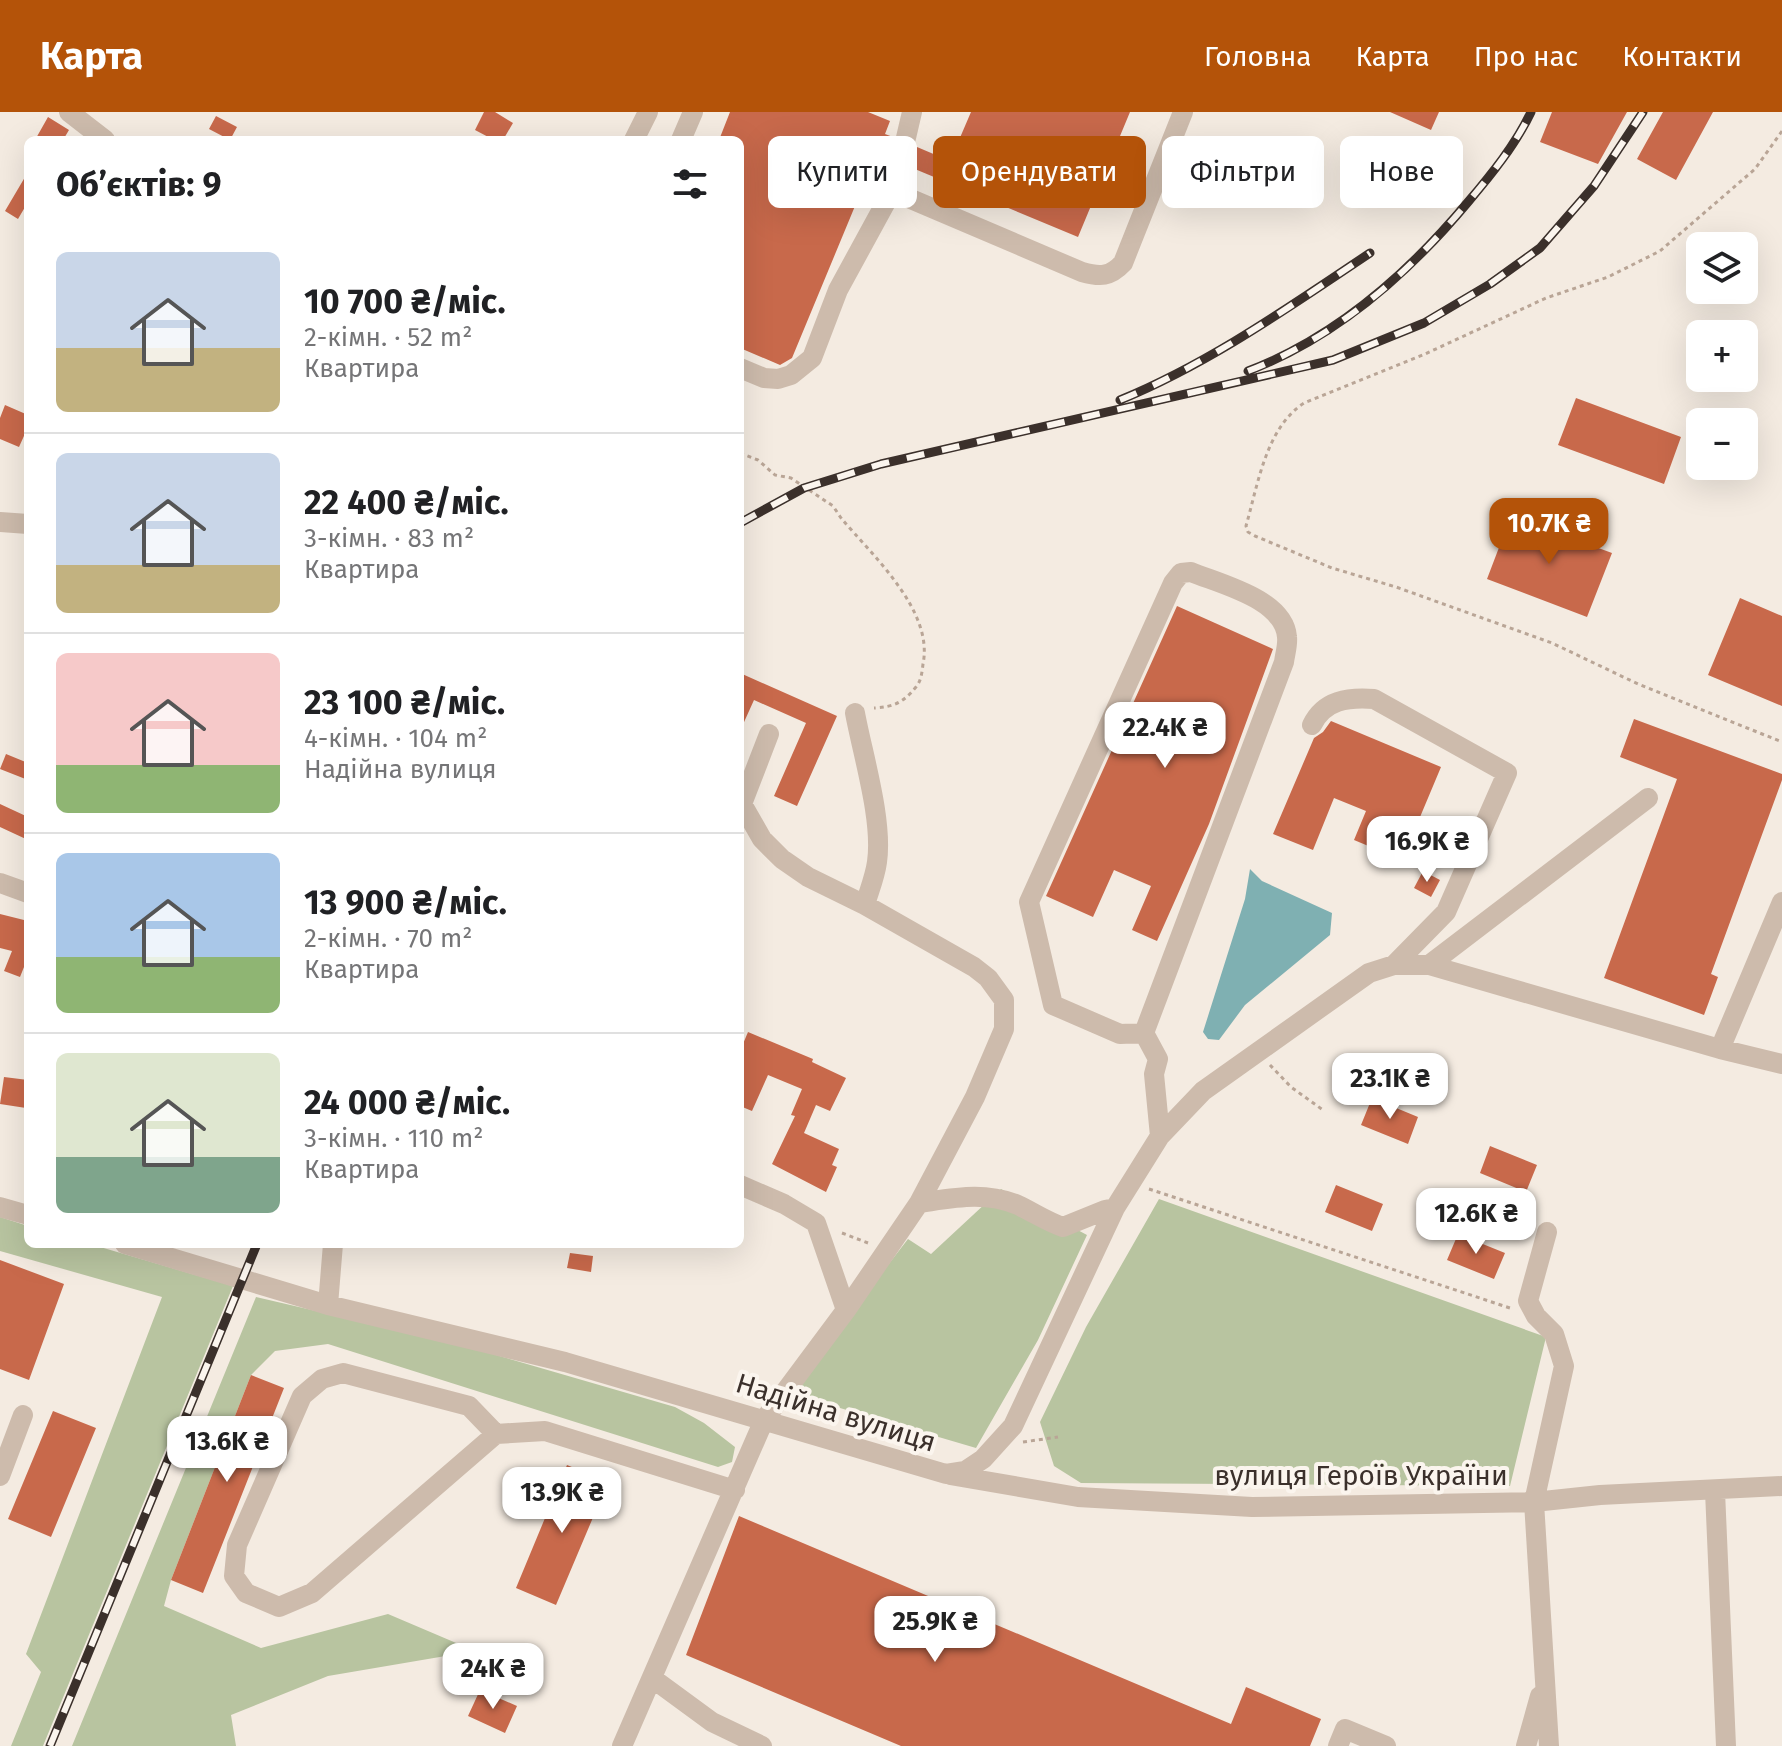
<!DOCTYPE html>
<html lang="uk">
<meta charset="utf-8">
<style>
body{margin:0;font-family:"Fira Sans",sans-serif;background:#f2f2f2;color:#202124;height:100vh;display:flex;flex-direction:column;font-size:30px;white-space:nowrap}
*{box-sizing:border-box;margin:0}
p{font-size:26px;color:#757577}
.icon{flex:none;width:44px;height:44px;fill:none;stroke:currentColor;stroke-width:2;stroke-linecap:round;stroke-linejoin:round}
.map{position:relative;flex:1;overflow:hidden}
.drawer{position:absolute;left:24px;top:24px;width:720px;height:1112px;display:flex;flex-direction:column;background:#fff;border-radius:12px;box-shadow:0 8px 32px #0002}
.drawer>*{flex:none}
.hud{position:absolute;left:768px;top:24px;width:760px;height:72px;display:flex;gap:16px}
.tools{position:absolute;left:1686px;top:120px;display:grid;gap:16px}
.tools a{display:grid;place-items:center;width:72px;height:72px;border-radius:12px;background:#fff;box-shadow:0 8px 32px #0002;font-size:40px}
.price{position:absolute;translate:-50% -68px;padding:0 18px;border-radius:16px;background:#fff;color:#222;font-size:26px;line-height:52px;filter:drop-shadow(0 2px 4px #0008)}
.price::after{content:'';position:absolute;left:50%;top:48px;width:24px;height:18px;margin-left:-12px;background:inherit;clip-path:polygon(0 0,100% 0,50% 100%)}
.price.on{background:#b45309;color:#fff}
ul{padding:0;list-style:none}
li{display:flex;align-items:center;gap:24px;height:200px;padding:0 32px}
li+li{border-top:2px solid #e0e0e0}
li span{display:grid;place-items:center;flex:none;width:224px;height:160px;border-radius:12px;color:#555}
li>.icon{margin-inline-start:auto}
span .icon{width:96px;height:96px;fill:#fffc;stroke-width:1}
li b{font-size:34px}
h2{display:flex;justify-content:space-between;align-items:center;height:96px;padding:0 32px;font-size:34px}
.chip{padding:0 28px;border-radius:12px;background:#fff;box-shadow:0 8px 32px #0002;font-size:28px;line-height:72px}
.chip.on{background:#b45309;color:#fff}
header{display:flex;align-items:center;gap:48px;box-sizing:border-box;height:112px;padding:0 40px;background:#b45309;color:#fff}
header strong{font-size:38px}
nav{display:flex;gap:44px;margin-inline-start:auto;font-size:28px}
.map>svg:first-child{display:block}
.green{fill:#b8c4a0}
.water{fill:#7fb0b2}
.building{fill:#c8694b}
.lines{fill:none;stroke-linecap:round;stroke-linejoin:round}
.path{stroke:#b9a596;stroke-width:3;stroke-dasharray:4 4;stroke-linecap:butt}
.minor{stroke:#cdbbac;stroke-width:20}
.rail-casing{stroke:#3b302b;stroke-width:9}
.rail{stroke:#fbf5ee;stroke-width:6;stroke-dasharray:18;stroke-linecap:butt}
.labels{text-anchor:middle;stroke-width:8;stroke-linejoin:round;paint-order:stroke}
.street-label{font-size:28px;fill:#3b302b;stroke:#fbf5ee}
</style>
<header>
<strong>Карта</strong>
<nav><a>Головна</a><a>Карта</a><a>Про нас</a><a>Контакти</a></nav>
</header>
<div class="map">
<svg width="1782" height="1634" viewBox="0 0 1782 1634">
<rect width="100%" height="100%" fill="#f4ebe1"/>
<path class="green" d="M 1001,1077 L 1087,1123 L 1038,1228 L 976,1336 L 789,1281 L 908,1127 L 931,1142 Z
M 1159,1087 L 1546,1225 L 1510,1374 L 1081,1371 L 1054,1354 L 1040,1310 L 1086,1215 Z
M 0,1105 L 28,1114 L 28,1132 L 90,1132 L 233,1174 L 43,1634 L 11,1634 L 41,1560 L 26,1542 L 162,1185 L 0,1139 Z
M 256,1185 L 458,1232 L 675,1295 L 704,1311 L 735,1335 L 732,1350 L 718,1355 L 328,1232 L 275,1239 L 251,1263 L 171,1468 L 164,1494 L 261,1536 L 388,1502 L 475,1539 L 328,1564 L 231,1603 L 236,1634 L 72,1634 Z"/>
<path class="water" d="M 1250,757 L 1262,769 L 1332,801 L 1330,823 L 1245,893 L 1219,928 L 1208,927 L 1203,920 L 1245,787 Z"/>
<path class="building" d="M 484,0 L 495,0 L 513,11 L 503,28 L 494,28 L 475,18 Z
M 730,0 L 868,0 L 890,9 L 885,22 L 893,25 L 894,37 L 886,45 L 877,41 L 792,246 L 780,253 L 740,236 L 740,28 L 719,28 Z
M 971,0 L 1130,0 L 1078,125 L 910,55 L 909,42 L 917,35 L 950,49 Z
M 1390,0 L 1439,0 L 1431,18 Z
M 1552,0 L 1627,0 L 1598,52 L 1540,30 Z
M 1663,0 L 1713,0 L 1676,68 L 1637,47 Z
M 216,4 L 237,15 L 230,28 L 209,17 Z
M 48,5 L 69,18 L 63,28 L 35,28 Z
M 28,60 L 28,90 L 18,107 L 5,99 Z
M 1576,286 L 1681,325 L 1664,372 L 1558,333 Z
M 5,293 L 28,303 L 28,315 L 19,335 L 0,327 L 0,306 Z
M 1511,404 L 1612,441 L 1587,505 L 1487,467 Z
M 1740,486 L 1782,504 L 1782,594 L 1708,563 Z
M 1177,494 L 1273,537 L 1209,712 L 1157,829 L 1132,818 L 1151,774 L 1114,758 L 1093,805 L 1046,784 Z
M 740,561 L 837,604 L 797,694 L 774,684 L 806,611 L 754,588 L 740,619 Z
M 1634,607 L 1782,662 L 1782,668 L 1711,862 L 1718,865 L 1704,903 L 1604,866 L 1677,667 L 1620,645 Z
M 1331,609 L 1441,655 L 1402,748 L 1354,728 L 1366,699 L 1334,686 L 1313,738 L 1273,722 L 1314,626 L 1323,620 Z
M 6,642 L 28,651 L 28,668 L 0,657 Z
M 0,692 L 28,705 L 28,728 L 0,715 Z
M 1423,759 L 1440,768 L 1431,785 L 1414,776 Z
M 28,800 L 28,845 L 20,865 L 4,859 L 12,839 L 0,836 L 0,802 L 24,808 Z
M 748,920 L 813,947 L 812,950 L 846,966 L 830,999 L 816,993 L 804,1021 L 839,1037 L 832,1053 L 837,1055 L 826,1080 L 772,1052 L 795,1004 L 791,1003 L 802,977 L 768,963 L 752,999 L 740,994 L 740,939 Z
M 4,965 L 28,968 L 26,996 L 0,992 Z
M 1372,986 L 1418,1005 L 1408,1032 L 1361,1013 Z
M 1490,1034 L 1537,1053 L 1526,1080 L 1480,1061 Z
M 1336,1073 L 1383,1092 L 1372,1119 L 1325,1100 Z
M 1458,1122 L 1505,1141 L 1494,1167 L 1447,1148 Z
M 570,1141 L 593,1144 L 591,1160 L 567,1156 Z
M 0,1148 L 64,1172 L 29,1268 L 0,1257 Z
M 251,1263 L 284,1276 L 203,1481 L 171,1468 Z
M 53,1299 L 96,1316 L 51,1425 L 8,1407 Z
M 567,1353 L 608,1370 L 556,1493 L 516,1476 Z
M 739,1404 L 1231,1612 L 1246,1575 L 1321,1607 L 1310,1634 L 901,1634 L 686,1543 Z
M 480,1578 L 517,1594 L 505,1621 L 468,1604 Z"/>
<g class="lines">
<path class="path" d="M 1782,19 L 1755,57 L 1660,139 L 1608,165 L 1546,186 L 1425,242 L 1304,291 C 1266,316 1258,372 1246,414 L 1248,420 L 1255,424 L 1332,456 L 1396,475 L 1552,531 L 1638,572 L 1782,630
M 740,341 L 758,348 L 775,363 L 791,366 L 833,394 L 841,406 C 873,444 934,499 923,552 C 922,561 921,569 916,575 C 903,591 893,595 874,596
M 1270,953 L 1291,975 L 1323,998
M 1149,1077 L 1510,1196
M 842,1121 L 868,1131
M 1023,1330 L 1058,1325"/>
<path class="minor" d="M 69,0 L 105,28
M 634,28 L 648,0
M 681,28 L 693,0
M 905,30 L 912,0
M 892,79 L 1082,160 C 1100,165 1110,165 1123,151 L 1183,0
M 740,256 L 764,266 L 778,267 L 791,263 L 812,246 L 838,178 L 892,79 L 898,49
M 0,410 L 28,412
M 855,601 C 863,644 883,708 877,750 C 875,765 869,779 865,793
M 1312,613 C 1324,588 1348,585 1374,587 L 1507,661 L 1446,800 L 1394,853
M 769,622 L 742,692 L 762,727 L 782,747 L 808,765 L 865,793 L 974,855 L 988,866 L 1004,888 L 1004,917 L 975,985 L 919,1091 L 846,1198
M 0,771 L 28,781
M 1429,853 L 1648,686
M 1144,921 L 1120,922 L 1053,893 L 1029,790 L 1173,471 L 1181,461 L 1191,460 C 1220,472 1284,487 1287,525 C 1288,533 1285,542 1284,550 L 1144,921 L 1158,947 L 1154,962 L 1160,1024
M 1720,937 L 1782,790
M 919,1091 C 954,1086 984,1079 1018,1093 C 1033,1100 1046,1109 1063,1115 L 1105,1098 L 1115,1096
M 0,1095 L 28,1103
M 1547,1120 L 1528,1189 L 1536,1204 L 1554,1222 L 1564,1254 L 1534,1390 L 1600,1383 L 1782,1374
M 125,1132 L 328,1193 L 565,1250 L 946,1362 L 965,1359 L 983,1347 L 1013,1314 L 1115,1096 L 1160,1024 L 1203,979 L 1369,861 L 1394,853 L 1429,853 L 1720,937 L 1782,952
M 328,1193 L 333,1132
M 496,1322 L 469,1294 L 343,1261 L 322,1267 L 302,1284 L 237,1433 L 234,1464 L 246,1481 L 279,1495 L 312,1481 L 496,1322 L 545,1319 L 735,1378
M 950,1363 L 1078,1385 L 1252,1395 L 1534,1390 L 1549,1634
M 0,1364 L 23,1303
M 1715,1379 L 1726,1634
M 652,1566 L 712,1610 L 762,1634
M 622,1634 L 764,1308 L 846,1198 L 816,1111 L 784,1092 L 740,1073
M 1338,1634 L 1345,1617 L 1386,1634
M 1526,1634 L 1540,1584"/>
<defs>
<path id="rail" d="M 1248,259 C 1337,225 1408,162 1468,90 C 1491,63 1516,32 1531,0
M 1120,288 C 1210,251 1289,195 1370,141
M 740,411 L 804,376 L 881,352 L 1333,248 L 1424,211 L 1490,172 L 1540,136 L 1594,74 L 1643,0
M 50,1634 L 257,1132"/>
</defs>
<use href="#rail" class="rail-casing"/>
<use href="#rail" class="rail"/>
</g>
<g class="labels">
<g class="street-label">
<text transform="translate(836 1300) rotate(17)" y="10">Надійна вулиця</text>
<text x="1361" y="1373">вулиця Героїв України</text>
</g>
</g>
</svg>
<div class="tools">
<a><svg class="icon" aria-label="layers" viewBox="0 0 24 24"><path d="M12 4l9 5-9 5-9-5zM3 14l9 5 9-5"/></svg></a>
<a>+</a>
<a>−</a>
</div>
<b class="price on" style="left:1549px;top:454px">10.7K ₴</b>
<b class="price" style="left:1165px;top:658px">22.4K ₴</b>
<b class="price" style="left:1427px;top:772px">16.9K ₴</b>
<b class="price" style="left:1390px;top:1009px">23.1K ₴</b>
<b class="price" style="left:1476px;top:1144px">12.6K ₴</b>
<b class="price" style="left:227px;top:1372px">13.6K ₴</b>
<b class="price" style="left:562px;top:1423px">13.9K ₴</b>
<b class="price" style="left:935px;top:1552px">25.9K ₴</b>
<b class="price" style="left:493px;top:1599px">24K ₴</b>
<div class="hud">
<a class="chip">Купити</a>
<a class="chip on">Орендувати</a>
<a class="chip">Фільтри</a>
<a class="chip">Нове</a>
</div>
<section class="drawer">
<h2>Об’єктів: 9<svg class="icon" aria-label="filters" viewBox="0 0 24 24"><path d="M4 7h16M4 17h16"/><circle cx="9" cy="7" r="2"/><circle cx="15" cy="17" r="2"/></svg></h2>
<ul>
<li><span style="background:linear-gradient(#c9d6e8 60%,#c2b280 0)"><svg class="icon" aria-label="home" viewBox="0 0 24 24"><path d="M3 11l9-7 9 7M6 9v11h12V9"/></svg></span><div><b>10 700 ₴/міс.</b><p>2-кімн. · 52 m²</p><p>Квартира</p></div></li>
<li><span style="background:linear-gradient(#c9d6e8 70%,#c2b280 0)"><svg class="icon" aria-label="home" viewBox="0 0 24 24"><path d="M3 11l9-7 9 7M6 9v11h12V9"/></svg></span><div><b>22 400 ₴/міс.</b><p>3-кімн. · 83 m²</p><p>Квартира</p></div></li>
<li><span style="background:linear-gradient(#f6c9c9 70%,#8fb573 0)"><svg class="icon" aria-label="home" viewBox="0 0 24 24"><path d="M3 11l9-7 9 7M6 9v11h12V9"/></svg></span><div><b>23 100 ₴/міс.</b><p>4-кімн. · 104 m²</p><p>Надійна вулиця</p></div></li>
<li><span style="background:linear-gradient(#a9c7e8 65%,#8fb573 0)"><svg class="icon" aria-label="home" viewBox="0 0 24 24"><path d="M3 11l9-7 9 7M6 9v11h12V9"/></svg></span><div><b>13 900 ₴/міс.</b><p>2-кімн. · 70 m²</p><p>Квартира</p></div></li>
<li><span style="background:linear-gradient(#dfe7d0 65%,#7fa58c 0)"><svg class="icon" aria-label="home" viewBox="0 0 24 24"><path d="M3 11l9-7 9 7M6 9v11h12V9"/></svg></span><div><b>24 000 ₴/міс.</b><p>3-кімн. · 110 m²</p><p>Квартира</p></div></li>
</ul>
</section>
</div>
